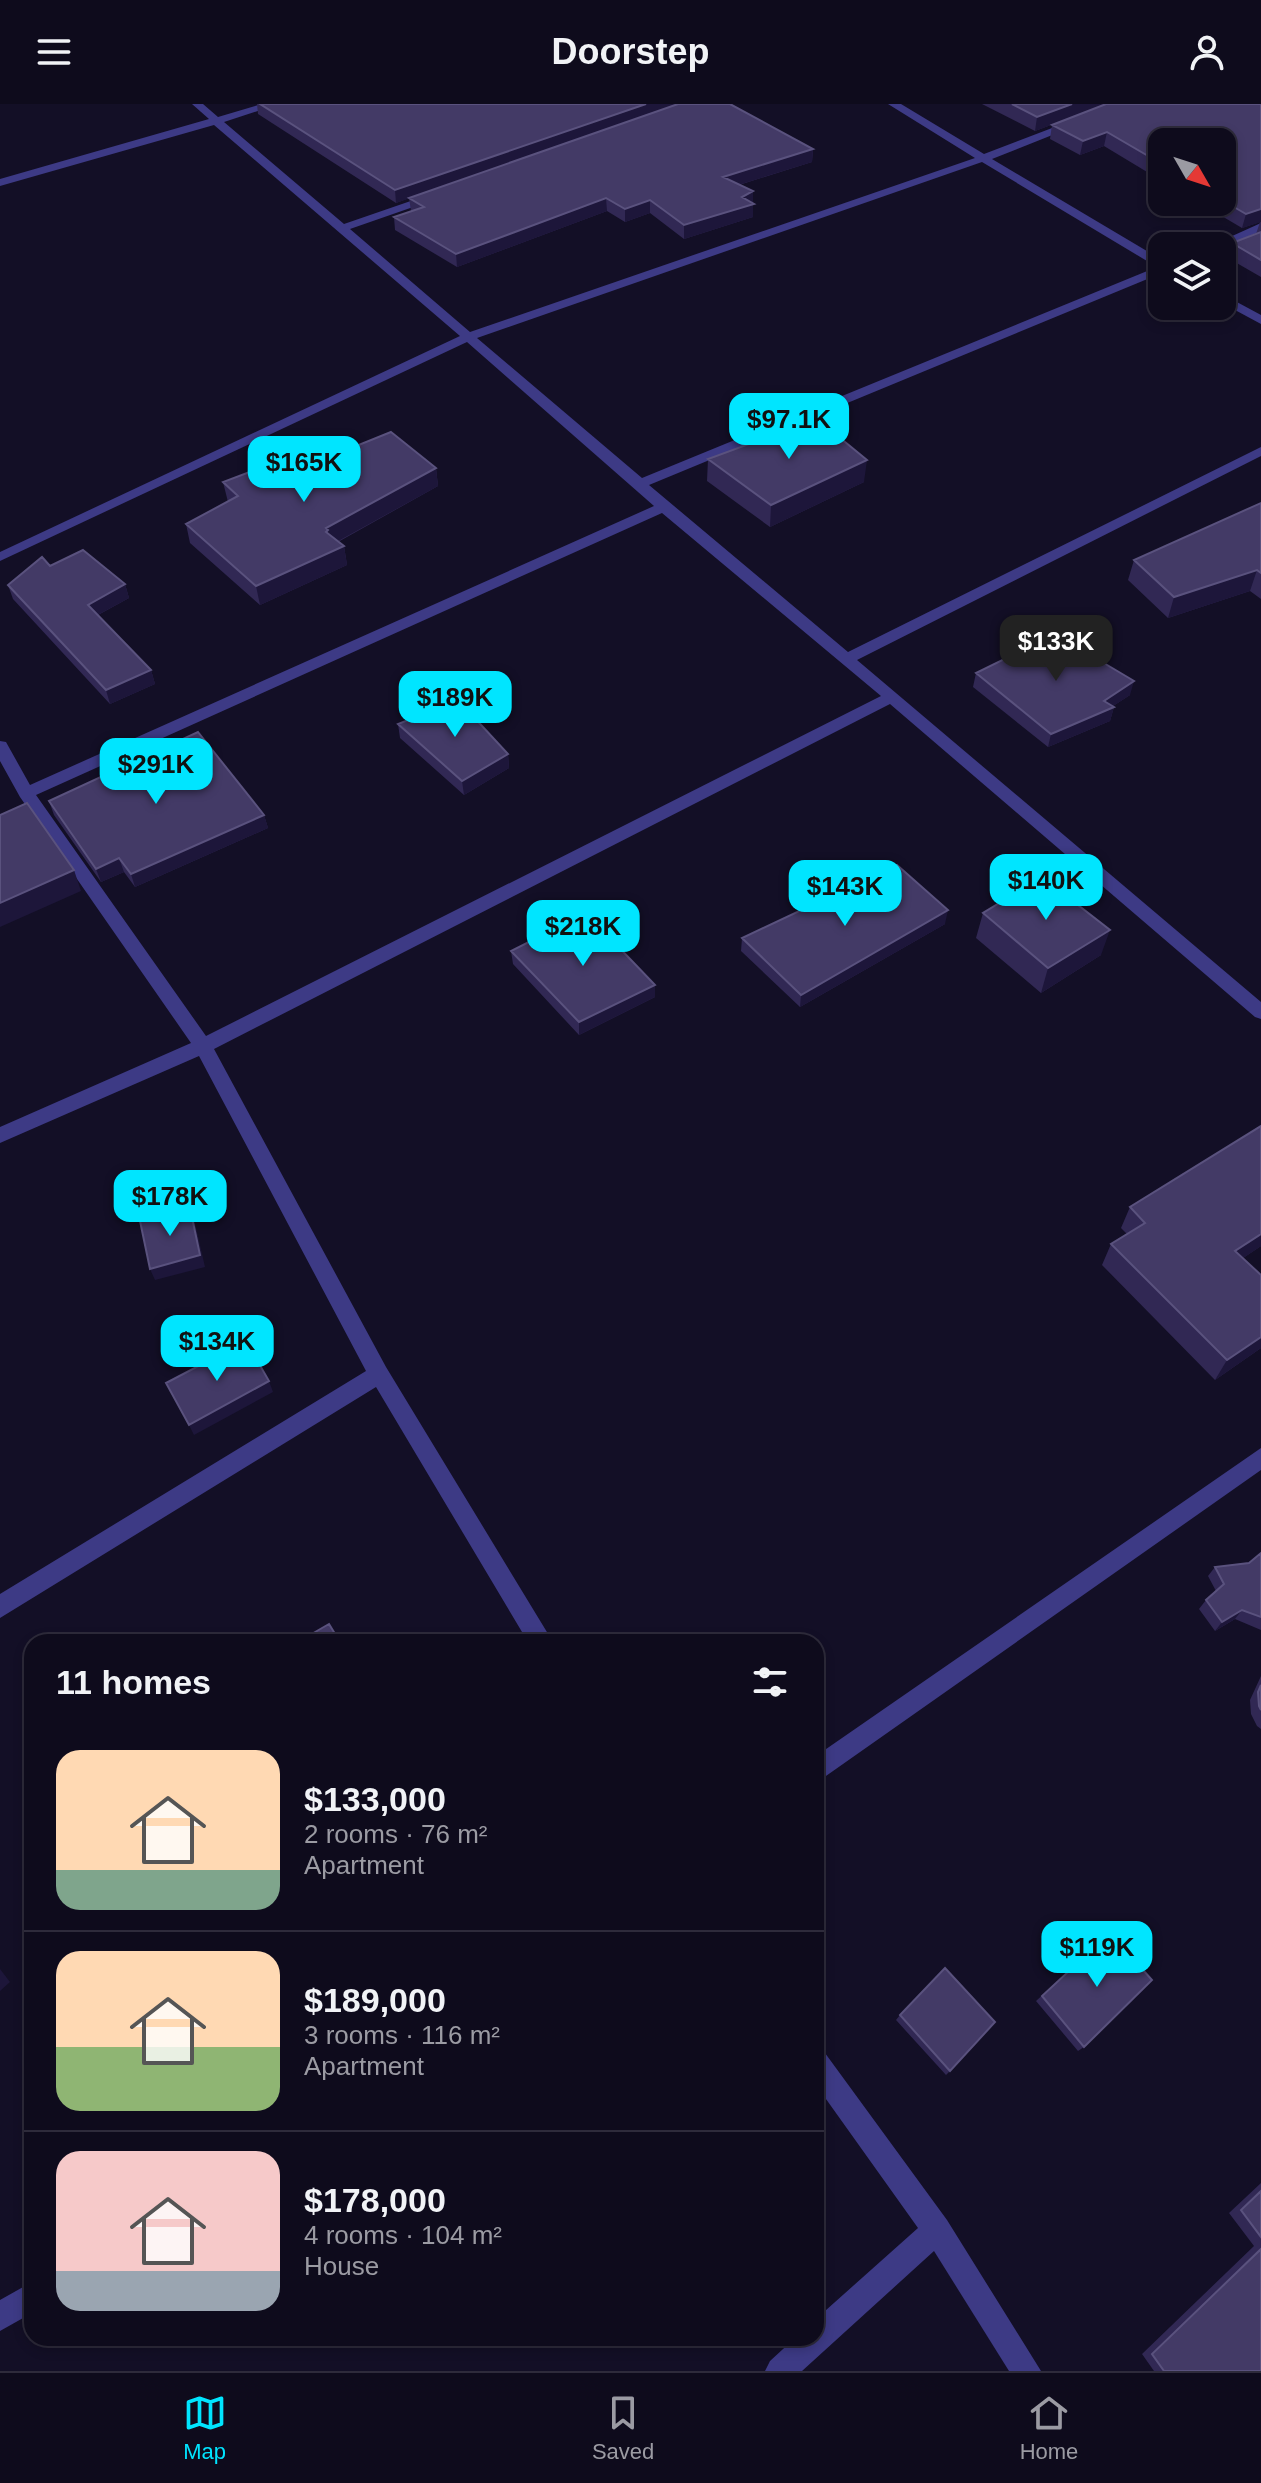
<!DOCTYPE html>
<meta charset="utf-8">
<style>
body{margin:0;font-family:Arial,sans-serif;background:#1c1929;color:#f1f3f6;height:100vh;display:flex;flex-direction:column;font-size:30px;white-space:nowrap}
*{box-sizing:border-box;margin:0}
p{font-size:26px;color:#9b9ba3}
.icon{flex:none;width:44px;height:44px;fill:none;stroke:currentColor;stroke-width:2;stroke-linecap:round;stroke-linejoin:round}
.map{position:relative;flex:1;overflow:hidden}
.drawer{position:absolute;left:24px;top:1530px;width:800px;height:712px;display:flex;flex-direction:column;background:#0e0b1c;border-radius:24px;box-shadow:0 4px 12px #0003,0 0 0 2px #2e2b3b}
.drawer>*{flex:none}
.needle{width:52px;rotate:129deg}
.buttons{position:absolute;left:1148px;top:24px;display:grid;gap:16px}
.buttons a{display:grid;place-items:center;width:88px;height:88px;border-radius:16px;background:#0e0b1c;box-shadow:0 4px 12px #0003,0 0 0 2px #2e2b3b;font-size:40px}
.price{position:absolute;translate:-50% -68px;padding:0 18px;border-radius:16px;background:#00e5ff;color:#111;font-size:26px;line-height:52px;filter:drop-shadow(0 2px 4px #0008)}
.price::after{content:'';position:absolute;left:50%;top:48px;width:24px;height:18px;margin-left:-12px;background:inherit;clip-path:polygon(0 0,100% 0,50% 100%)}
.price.active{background:#222;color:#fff}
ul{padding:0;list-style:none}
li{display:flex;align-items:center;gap:24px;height:200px;padding:0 32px}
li+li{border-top:2px solid #2e2b3b}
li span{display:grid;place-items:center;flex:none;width:224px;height:160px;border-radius:24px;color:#555}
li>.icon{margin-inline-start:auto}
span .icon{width:96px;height:96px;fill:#fffc;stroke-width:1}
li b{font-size:34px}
h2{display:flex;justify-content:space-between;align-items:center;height:96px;padding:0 32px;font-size:34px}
header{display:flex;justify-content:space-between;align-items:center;height:104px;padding:0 32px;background:#0e0b1c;font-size:36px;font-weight:700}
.tabs{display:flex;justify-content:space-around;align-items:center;height:112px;border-top:2px solid #2e2b3b;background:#0e0b1c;font-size:22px;color:#9b9ba3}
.tabs a{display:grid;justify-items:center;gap:4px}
.tabs .active{color:#00e5ff}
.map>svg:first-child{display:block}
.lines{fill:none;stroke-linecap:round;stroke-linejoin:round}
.minor{fill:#3d3a85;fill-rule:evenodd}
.wall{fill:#312854}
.shaded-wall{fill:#1d163a}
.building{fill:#433a66;stroke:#5a527e;stroke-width:2}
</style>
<header><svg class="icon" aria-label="menu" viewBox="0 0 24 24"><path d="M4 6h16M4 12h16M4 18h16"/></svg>Doorstep<svg class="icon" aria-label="person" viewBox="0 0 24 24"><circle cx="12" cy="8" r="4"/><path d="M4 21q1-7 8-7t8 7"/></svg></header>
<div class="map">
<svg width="1261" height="2267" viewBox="0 0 1261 2267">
<rect width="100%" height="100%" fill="#130f26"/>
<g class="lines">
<path class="minor" d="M 192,0 L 203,0 L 218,13 L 262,0 L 279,0 L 224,18 L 344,120 L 431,90 L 439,90 L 439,94 L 350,125 L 470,228 L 975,54 L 888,0 L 901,0 L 984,50 L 1115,0 L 1130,0 L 992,55 L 1162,156 L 1162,169 L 649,381 L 848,548 L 1261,343 L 1261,352 L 857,556 L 1261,898 L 1261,915 L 1255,913 L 890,600 L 214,945 L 386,1263 L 553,1538 L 528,1538 L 376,1283 L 0,1514 L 0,1490 L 366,1267 L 199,952 L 0,1039 L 0,1023 L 191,939 L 20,693 L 0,657 L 0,637 L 6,638 L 30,681 L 654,402 L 467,238 L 0,457 L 0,448 L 460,232 L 214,21 L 0,82 L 0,75 L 209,15 ZM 982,58 L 1157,163 L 642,374 L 477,234 ZM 662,409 L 881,592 L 206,932 L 36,691 Z
M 1261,119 L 1261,127 L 1222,144 L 1210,142 Z
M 1222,190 L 1261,211 L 1261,220 L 1222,199 Z
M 1261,1344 L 1261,1366 L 816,1679 L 816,1652 Z
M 816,1945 L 825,1949 L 947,2116 L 1041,2267 L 1009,2267 L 934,2147 L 802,2267 L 765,2267 L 770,2257 L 795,2234 L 816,2234 L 816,2215 L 918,2124 L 816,1981 Z
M 32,2178 L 32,2209 L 0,2227 L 0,2196 Z"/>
</g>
<path class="wall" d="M 257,0 L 730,0 L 813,45 L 812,58 L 739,81 L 753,87 L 753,113 L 684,135 L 650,109 L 625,118 L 607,107 L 457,163 L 395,126 L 394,113 L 411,107 L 409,94 L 396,99 L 258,10 Z
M 982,0 L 1261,0 L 1261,173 L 1228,154 L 1232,139 L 1256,130 L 1260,118 L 1242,124 L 1198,98 L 1222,98 L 1222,38 L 1162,38 L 1162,77 L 1104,42 L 1080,51 L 1050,35 L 1052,21 L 1080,10 L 1035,27 Z
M 339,349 L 436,364 L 438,382 L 338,438 L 344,442 L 347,461 L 260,501 L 190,439 L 186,420 L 228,398 L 223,378 Z
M 708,355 L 864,378 L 770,423 L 707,377 Z
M 1261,399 L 1261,495 L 1250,487 L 1168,514 L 1128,476 L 1134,456 Z
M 50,462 L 125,480 L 129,494 L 98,511 L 151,566 L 155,580 L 110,600 L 13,495 L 8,481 Z
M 976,569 L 1130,591 L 1113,602 L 1114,603 L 1110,617 L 1048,643 L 973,583 Z
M 398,620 L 508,650 L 509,664 L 464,691 L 400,634 Z
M 49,697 L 264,711 L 268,724 L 135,783 L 124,768 L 101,778 L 54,711 Z
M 983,809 L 1101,851 L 1041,889 L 976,834 Z
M 945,820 L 800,903 L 741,847 L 742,834 Z
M 511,847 L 655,893 L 579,931 L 513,860 Z
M 1261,1022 L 1261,1142 L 1243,1154 L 1261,1244 L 1215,1276 L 1102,1161 L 1111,1140 L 1127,1130 L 1121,1124 L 1130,1103 Z
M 1261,1449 L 1261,1526 L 1235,1515 L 1215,1527 L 1199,1505 L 1206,1496 L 1216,1487 L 1208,1472 L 1215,1463 L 1249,1459 Z
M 1261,1572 L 1261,1625 L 1257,1622 L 1251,1610 L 1250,1596 Z
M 1110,1829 L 1084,1943 L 1078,1947 L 1036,1897 Z
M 900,1911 L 950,1967 L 946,1971 L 896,1916 Z
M 1261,2079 L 1261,2267 L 1154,2267 L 1142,2250 L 1254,2142 L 1229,2109 Z"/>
<path class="shaded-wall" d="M 646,0 L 683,0 L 396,99 L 395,86 Z
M 1072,0 L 1107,0 L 1035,27 L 1037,13 Z
M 1107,28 L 1104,42 L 1080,51 L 1083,37 Z
M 813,45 L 812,58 L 722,86 L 723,73 Z
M 753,87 L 753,113 L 684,135 L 684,121 Z
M 606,94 L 607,107 L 457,163 L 456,150 Z
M 650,96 L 650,109 L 625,118 L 625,105 Z
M 1261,105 L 1261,118 L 1242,124 L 1246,110 Z
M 867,356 L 864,378 L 770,423 L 771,401 Z
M 436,364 L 438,382 L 331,441 L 332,445 L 326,424 Z
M 344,442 L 347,461 L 260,501 L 256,482 Z
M 1257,466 L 1250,487 L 1168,514 L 1174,493 Z
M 125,480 L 129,494 L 92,514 L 88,501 Z
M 151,566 L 155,580 L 110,600 L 106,586 Z
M 1134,577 L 1130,591 L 1104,608 L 1114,603 L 1110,617 L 1048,643 L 1051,630 Z
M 508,650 L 509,664 L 464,691 L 462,677 Z
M 264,711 L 268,724 L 135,783 L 131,770 Z
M 119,754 L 124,768 L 101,778 L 96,765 Z
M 74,766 L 81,787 L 0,823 L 0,799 Z
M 948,806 L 945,820 L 800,903 L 801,891 Z
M 1110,826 L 1101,851 L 1041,889 L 1048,864 Z
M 655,881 L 655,893 L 579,931 L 579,918 Z
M 190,1104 L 194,1115 L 205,1163 L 155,1176 L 150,1165 Z
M 1261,1130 L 1261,1142 L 1224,1167 L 1235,1147 Z
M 1261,1233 L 1261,1244 L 1215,1276 L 1227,1256 Z
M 269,1277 L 273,1288 L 194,1331 L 189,1321 Z
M 1242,1506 L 1235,1515 L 1215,1527 L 1222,1518 Z
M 0,1865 L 10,1878 L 0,1887 Z"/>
<path class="building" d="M 260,0 L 646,0 L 395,86 Z
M 678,0 L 730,0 L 813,45 L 723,73 L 753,87 L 742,93 L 754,100 L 684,121 L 650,96 L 625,105 L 606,94 L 456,150 L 394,113 L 424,103 L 409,94 Z
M 1012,0 L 1072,0 L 1037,13 Z
M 1106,0 L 1261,0 L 1261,105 L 1246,110 L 1222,96 L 1222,38 L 1162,38 L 1162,60 L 1107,28 L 1083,37 L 1052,21 Z
M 1261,128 L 1261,156 L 1232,139 Z
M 817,315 L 867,356 L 771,401 L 708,355 Z
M 391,328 L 436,364 L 326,424 L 328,426 L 326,428 L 344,442 L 256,482 L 186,420 L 238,392 L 223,378 L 290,353 L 320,337 L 339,349 Z
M 1261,399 L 1261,469 L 1257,466 L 1174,493 L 1134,456 Z
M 83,446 L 125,480 L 88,501 L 151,566 L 106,586 L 8,481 L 42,453 L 50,462 Z
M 1055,530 L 1134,577 L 1104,597 L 1114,603 L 1051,630 L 976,569 Z
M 458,596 L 508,650 L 462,677 L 398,620 Z
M 198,628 L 264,711 L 131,770 L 119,754 L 96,765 L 49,697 Z
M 27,699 L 74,766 L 0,799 L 0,711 Z
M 897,761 L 948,806 L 801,891 L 742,834 Z
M 1042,773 L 1110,826 L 1048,864 L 983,809 Z
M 586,809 L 655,881 L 579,918 L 511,847 Z
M 1261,1022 L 1261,1130 L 1235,1147 L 1261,1171 L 1261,1233 L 1227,1256 L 1111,1140 L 1145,1119 L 1130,1103 Z
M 190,1104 L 200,1151 L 150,1165 L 140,1117 Z
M 246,1237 L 269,1277 L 189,1321 L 166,1279 Z
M 1261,1449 L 1261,1513 L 1242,1506 L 1222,1518 L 1206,1496 L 1224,1480 L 1215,1463 L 1249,1459 Z
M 329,1520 L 340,1538 L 298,1538 Z
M 1261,1581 L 1261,1606 L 1259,1602 L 1258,1588 Z
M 1110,1829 L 1152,1876 L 1084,1943 L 1042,1892 Z
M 945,1864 L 995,1918 L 950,1967 L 900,1911 Z
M 1261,2087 L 1261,2133 L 1241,2106 Z
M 1261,2145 L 1261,2267 L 1164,2267 L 1152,2250 Z"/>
</svg>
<div class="buttons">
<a><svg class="needle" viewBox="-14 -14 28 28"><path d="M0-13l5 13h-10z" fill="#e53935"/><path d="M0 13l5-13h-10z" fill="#9b9ba3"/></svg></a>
<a><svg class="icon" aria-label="layers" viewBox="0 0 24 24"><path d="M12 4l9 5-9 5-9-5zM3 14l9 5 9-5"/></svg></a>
</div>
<b class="price" style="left:789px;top:357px">$97.1K</b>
<b class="price" style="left:304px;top:400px">$165K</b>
<b class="price active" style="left:1056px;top:579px">$133K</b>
<b class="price" style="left:455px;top:635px">$189K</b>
<b class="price" style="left:156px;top:702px">$291K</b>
<b class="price" style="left:1046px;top:818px">$140K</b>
<b class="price" style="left:845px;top:824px">$143K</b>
<b class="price" style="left:583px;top:864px">$218K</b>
<b class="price" style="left:170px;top:1134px">$178K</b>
<b class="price" style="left:217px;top:1279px">$134K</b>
<b class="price" style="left:1097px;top:1885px">$119K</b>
<section class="drawer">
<h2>11 homes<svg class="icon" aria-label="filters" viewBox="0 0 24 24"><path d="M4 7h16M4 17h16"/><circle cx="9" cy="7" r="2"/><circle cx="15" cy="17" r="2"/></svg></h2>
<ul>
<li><span style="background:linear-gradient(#ffd9b3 75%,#7fa58c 0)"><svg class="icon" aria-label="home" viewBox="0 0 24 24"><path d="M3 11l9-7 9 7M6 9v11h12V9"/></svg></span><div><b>$133,000</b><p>2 rooms · 76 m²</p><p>Apartment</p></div></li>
<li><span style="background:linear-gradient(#ffd9b3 60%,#8fb573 0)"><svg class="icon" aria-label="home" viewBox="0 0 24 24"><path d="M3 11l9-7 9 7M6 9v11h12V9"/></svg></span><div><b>$189,000</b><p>3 rooms · 116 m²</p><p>Apartment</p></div></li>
<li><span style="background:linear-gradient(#f6c9c9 75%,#9aa5b1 0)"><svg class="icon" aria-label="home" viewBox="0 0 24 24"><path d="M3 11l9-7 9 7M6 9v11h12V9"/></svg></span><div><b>$178,000</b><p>4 rooms · 104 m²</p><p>House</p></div></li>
</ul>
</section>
</div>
<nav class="tabs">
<a class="active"><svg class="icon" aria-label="map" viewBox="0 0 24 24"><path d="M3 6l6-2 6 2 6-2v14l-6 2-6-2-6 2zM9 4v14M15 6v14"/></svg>Map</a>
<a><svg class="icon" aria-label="saved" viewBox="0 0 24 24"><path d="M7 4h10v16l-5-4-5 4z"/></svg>Saved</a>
<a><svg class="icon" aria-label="home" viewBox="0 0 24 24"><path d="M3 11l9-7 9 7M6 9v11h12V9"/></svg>Home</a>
</nav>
